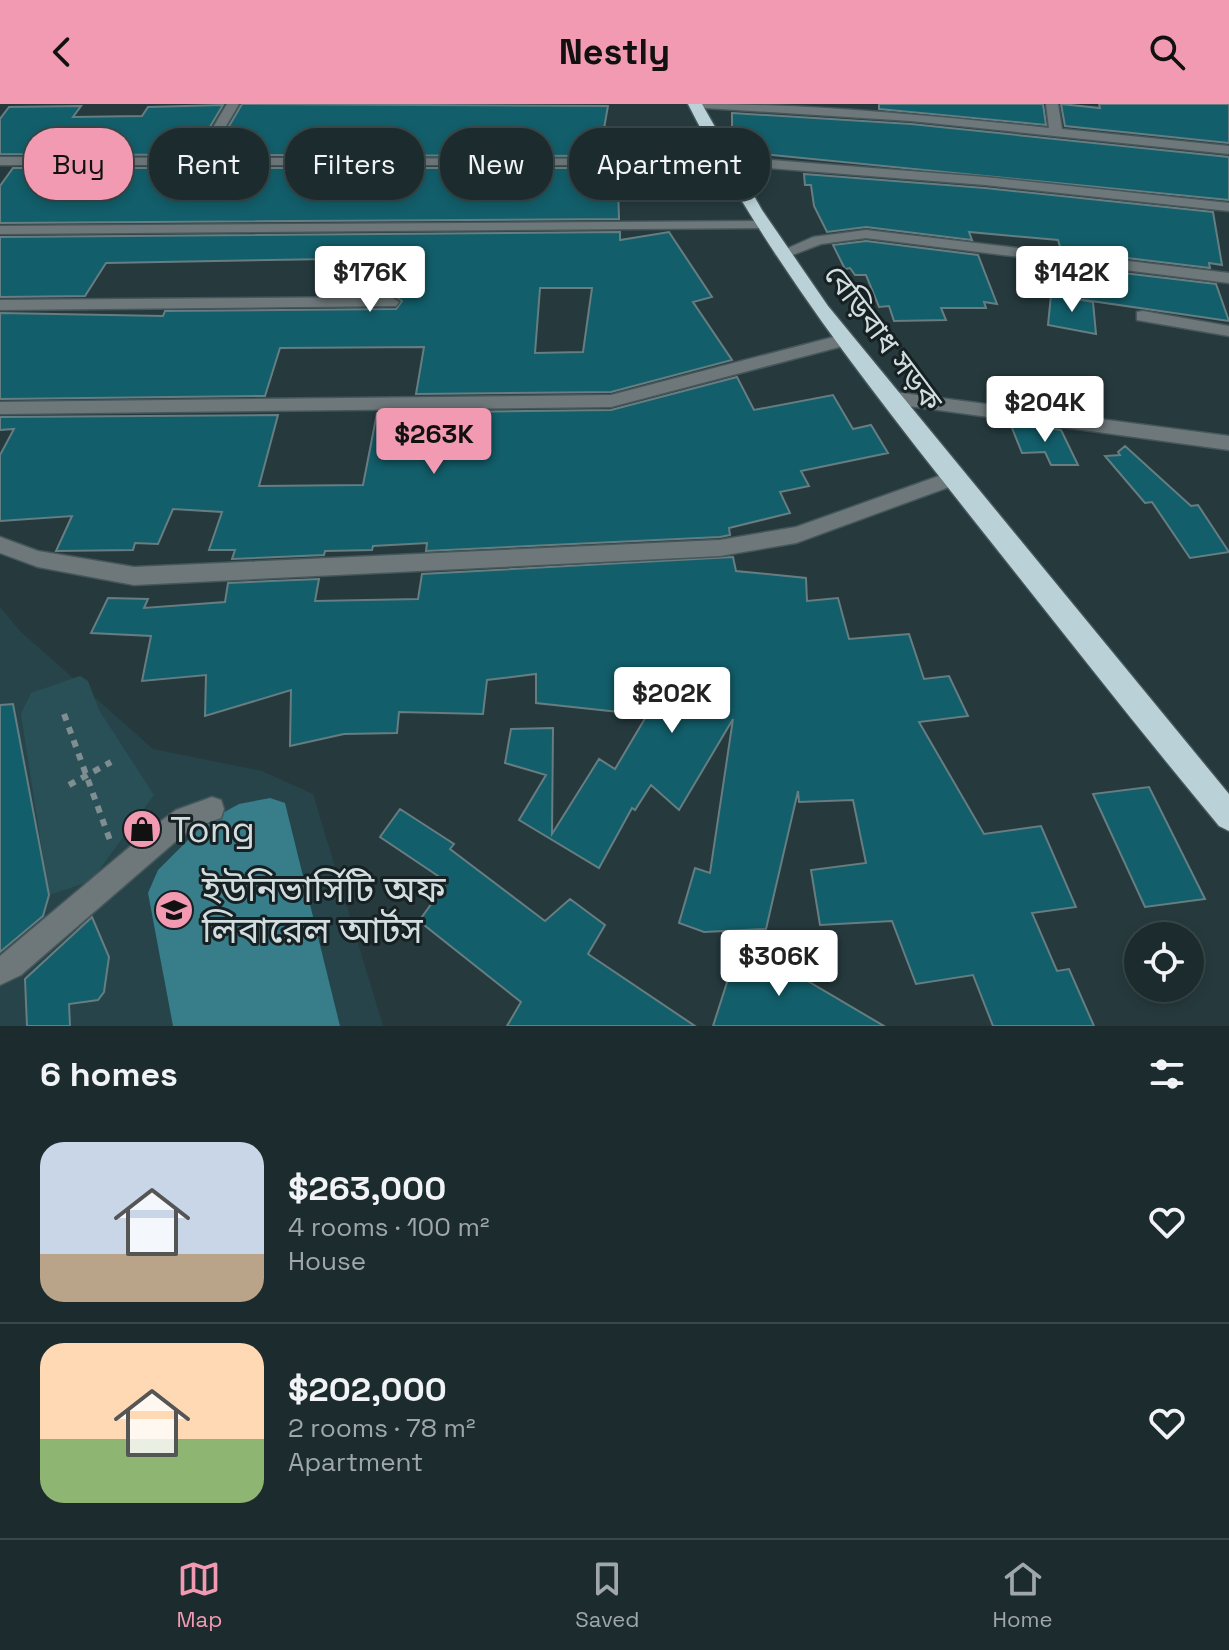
<!DOCTYPE html>
<meta charset="utf-8">
<style>
body{margin:0;font-family:"Space Grotesk","Noto Sans Bengali",sans-serif;background:#253436;color:#f1f3f6;height:100vh;display:flex;flex-direction:column;font-size:30px;white-space:nowrap}
*{box-sizing:border-box;margin:0}
p{font-size:26px;color:#a0a7aa}
.icon{flex:none;width:44px;height:44px;fill:none;stroke:currentColor;stroke-width:2;stroke-linecap:round;stroke-linejoin:round}
.map{position:relative;height:922px;overflow:hidden}
.details{display:flex;flex-direction:column;background:#1c2c2e;flex:1}
.details>*{flex:none}
.guide{position:absolute;left:24px;top:24px;width:800px;height:72px;display:flex;gap:16px}
.controls{position:absolute;left:1124px;top:818px;display:grid;gap:16px}
.controls a{display:grid;place-items:center;width:80px;height:80px;border-radius:50%;background:#1c2c2e;box-shadow:0 4px 12px #0003,0 0 0 2px #3a484a;font-size:40px}
.price{position:absolute;translate:-50% -68px;padding:0 18px;border-radius:8px;background:#fff;color:#222;font-size:26px;line-height:52px;filter:drop-shadow(0 2px 4px #0008)}
.price::after{content:'';position:absolute;left:50%;top:48px;width:24px;height:18px;margin-left:-12px;background:inherit;clip-path:polygon(0 0,100% 0,50% 100%)}
.price.active{background:#f19ab2;color:#111}
ul{padding:0;list-style:none}
li{display:flex;align-items:center;gap:24px;height:200px;padding:0 40px}
li+li{border-top:2px solid #3a484a}
li span{display:grid;place-items:center;flex:none;width:224px;height:160px;border-radius:24px;color:#555}
li>.icon{margin-inline-start:auto}
span .icon{width:96px;height:96px;fill:#fffc;stroke-width:1}
li b{font-size:34px}
h2{display:flex;justify-content:space-between;align-items:center;height:96px;padding:0 40px;font-size:34px}
.tag{padding:0 28px;border-radius:32px;background:#1c2c2e;box-shadow:0 4px 12px #0003,0 0 0 2px #3a484a;font-size:28px;line-height:72px}
.tag.active{background:#f19ab2;color:#111}
header{display:flex;justify-content:space-between;align-items:center;height:104px;padding:0 40px;background:#f19ab2;color:#111;font-size:36px;font-weight:600}
.dock{display:flex;justify-content:space-around;align-items:center;height:112px;border-top:2px solid #3a484a;background:#1c2c2e;font-size:22px;color:#a0a7aa}
.dock a{display:grid;justify-items:center;gap:4px}
.dock .active{color:#f19ab2}
.map>svg:first-child{display:block}
.built{fill:#26444a}
.green{fill:#2a5057}
.water{fill:#387d8a}
.building{fill:#125e6a;stroke:#667d81;stroke-width:2;fill-rule:evenodd}
.lines{fill:none;stroke-linecap:round;stroke-linejoin:round}
.minor-casing{stroke:#45575b;stroke-width:3}
.highway-casing{stroke:#45575b;stroke-width:3}
.path{stroke:#7e8e91;stroke-width:6;stroke-dasharray:7 7;stroke-linecap:butt}
.minor{fill:#6e787a;fill-rule:evenodd}
.highway{fill:#bad2d7;fill-rule:evenodd}
.labels{text-anchor:middle;stroke-width:6;stroke-linejoin:round;paint-order:stroke}
.street-label{font-size:30px;fill:#d1dddf;stroke:#172022}
.near-poi-label{font-size:36px;fill:#d1dddf;stroke:#172022;text-anchor:start}
</style>
<header><svg class="icon" aria-label="back" viewBox="0 0 24 24"><path d="M15 5l-7 7 7 7"/></svg>Nestly<svg class="icon" aria-label="search" viewBox="0 0 24 24"><circle cx="10" cy="10" r="6"/><path d="M15 15l6 6"/></svg></header>
<div class="map">
<svg width="1229" height="922" viewBox="0 0 1229 922">
<rect width="100%" height="100%" fill="#263a3e"/>
<path class="built" d="M 0,503 L 20,527 L 153,645 L 262,667 L 313,690 L 383,922 L 0,922 Z"/>
<path class="green" d="M 80,572 L 88,577 L 99,606 L 154,691 L 91,777 L 49,791 L 21,610 L 31,589 Z"/>
<path class="water" d="M 270,694 L 285,699 L 340,922 L 173,922 L 148,789 L 158,766 L 206,718 L 239,700 Z"/>
<path class="building" d="M 242,0 L 608,2 L 603,30 L 615,29 L 618,52 L 212,51 Z
M 879,0 L 1043,0 L 1046,21 L 879,5 Z
M 1061,0 L 1100,4 L 1099,0 L 1229,0 L 1229,39 L 1065,22 Z
M 223,1 L 193,51 L 0,50 L 0,15 L 9,3 L 81,2 L 73,13 L 142,12 L 148,3 Z
M 732,9 L 911,20 L 1229,53 L 1229,96 L 732,47 Z
M 13,64 L 625,64 L 637,82 L 618,83 L 619,115 L 0,119 L 0,82 Z
M 804,70 L 985,84 L 1213,108 L 1222,161 L 1209,159 L 1210,164 L 1061,146 L 1058,136 L 969,128 L 972,136 L 866,123 L 827,128 L 814,102 L 811,81 L 805,81 Z
M 620,128 L 620,136 L 669,128 L 712,193 L 693,198 L 732,256 L 611,288 L 416,290 L 424,243 L 280,244 L 265,292 L 0,295 L 0,209 L 163,212 L 165,207 L 396,205 L 402,197 L 391,190 L 318,191 L 330,155 L 106,159 L 85,192 L 0,193 L 0,133 ZM 540,184 L 592,184 L 583,248 L 535,249 Z
M 866,137 L 978,151 L 997,200 L 984,198 L 986,204 L 941,204 L 946,216 L 894,217 L 889,202 L 879,203 L 866,171 L 855,171 L 850,164 L 845,165 L 833,141 Z
M 1064,162 L 1216,180 L 1229,217 L 1071,194 Z
M 1051,191 L 1093,198 L 1096,230 L 1048,221 Z
M 737,273 L 754,306 L 833,291 L 853,325 L 871,321 L 888,349 L 801,367 L 809,382 L 780,388 L 790,409 L 729,424 L 730,431 L 720,433 L 426,447 L 427,439 L 373,442 L 372,446 L 325,447 L 324,451 L 232,455 L 235,446 L 209,446 L 222,408 L 173,405 L 158,440 L 135,439 L 133,446 L 56,447 L 72,412 L 0,417 L 0,351 L 14,325 L 0,326 L 0,313 L 278,311 L 259,382 L 363,381 L 377,309 L 611,306 Z
M 1010,319 L 1061,326 L 1078,361 L 1051,361 L 1045,348 L 1022,349 Z
M 1125,342 L 1191,402 L 1198,401 L 1229,448 L 1190,454 L 1152,398 L 1145,399 L 1105,352 L 1120,351 L 1118,348 Z
M 733,453 L 736,467 L 806,474 L 807,497 L 838,494 L 849,535 L 909,530 L 924,575 L 949,572 L 968,612 L 919,618 L 984,730 L 1041,722 L 1076,803 L 1032,809 L 1057,867 L 1069,865 L 1094,922 L 993,922 L 973,871 L 916,880 L 892,817 L 820,821 L 811,766 L 866,759 L 853,696 L 799,698 L 798,687 L 766,825 L 704,828 L 679,819 L 695,764 L 710,769 L 733,615 L 679,706 L 651,681 L 635,706 L 632,704 L 599,764 L 519,716 L 546,671 L 505,659 L 511,625 L 553,624 L 552,730 L 599,655 L 615,665 L 647,611 L 536,599 L 536,570 L 487,576 L 483,610 L 399,608 L 397,629 L 344,630 L 290,642 L 291,586 L 205,612 L 206,571 L 142,577 L 151,532 L 91,529 L 108,494 L 148,495 L 144,504 L 225,498 L 228,479 L 319,475 L 315,497 L 418,495 L 422,470 Z
M 13,600 L 49,791 L 43,812 L 0,848 L 0,601 Z
M 1149,683 L 1205,795 L 1145,803 L 1093,690 Z
M 400,705 L 454,740 L 450,745 L 545,817 L 570,795 L 605,821 L 588,850 L 695,922 L 507,922 L 521,898 L 419,817 L 447,778 L 380,733 Z
M 92,813 L 109,853 L 104,888 L 98,896 L 69,900 L 70,922 L 27,922 L 25,875 Z
M 740,838 L 760,849 L 884,922 L 713,922 Z"/>
<g class="lines">
<defs>
<path id="minor" d="M 227,0 L 239,0 L 207,54 L 716,55 L 722,52 L 985,73 L 1229,99 L 1229,107 L 985,81 L 729,61 L 0,61 L 0,53 L 195,54 Z
M 699,0 C 816,0 933,12 1049,24 L 1046,0 L 1058,0 L 1062,25 L 1229,42 L 1229,50 L 911,17 L 705,4 Z
M 761,117 L 766,118 L 766,124 L 0,130 L 0,122 Z
M 866,126 L 1229,169 L 1229,179 L 866,134 L 821,140 L 782,155 L 775,150 L 813,133 Z
M 391,193 L 399,198 L 396,202 L 0,206 L 0,196 Z
M 1143,207 L 1229,222 L 1229,232 L 1137,216 L 1137,208 Z
M 845,230 L 853,236 L 851,240 L 611,303 L 0,310 L 0,298 L 611,291 Z
M 887,287 L 1229,332 L 1229,346 L 887,299 L 878,293 Z
M 953,367 L 960,369 L 962,374 L 960,379 L 796,439 L 720,452 L 134,481 L 38,463 L 0,449 L 0,433 L 38,447 L 134,463 L 720,436 L 796,423 Z
M 212,693 L 221,696 L 224,705 L 221,714 L 193,724 L 175,738 L 21,871 L 0,881 L 0,852 L 157,720 L 176,706 Z"/>
<path id="highway" d="M 688,0 L 702,0 L 762,106 L 828,202 L 1229,690 L 1229,727 L 1219,722 C 1135,621 1054,517 972,414 C 868,282 764,151 688,0 Z"/>
</defs>
<use href="#minor" class="minor-casing"/>
<use href="#highway" class="highway-casing"/>
<path class="path" d="M 64,610 L 111,739
M 69,681 L 111,658"/>
<use href="#minor" class="minor"/>
<use href="#highway" class="highway"/>
</g>
<defs>
<symbol id="shop-disc" viewBox="-11 -11 22 22"><circle r="9.5" fill="#f19ab2" stroke="#172022"/><path d="M-5-2.5h2.3a2.7 3.5 0 0 1 5.4 0H5L5.5 6h-11ZM-1.5-2.5h3a1.5 2.3 0 0 0-3 0Z" fill="#111"/></symbol>
<symbol id="university-disc" viewBox="-11 -11 22 22"><circle r="9.5" fill="#f19ab2" stroke="#172022"/><path d="M0-5L7-2L0 1L-7-2ZM-4 1L0 2.5L4 1V4Q0 6-4 4Z" fill="#111"/></symbol>
</defs>
<g fill-rule="evenodd">
<use href="#shop-disc" x="120" y="703" width="44" height="44"/>
<use href="#university-disc" x="152" y="784" width="44" height="44"/>
</g>
<g class="labels">
<g class="street-label">
<text transform="translate(883 234) rotate(53)" y="10">বেড়িবাধ সড়ক</text>
</g>
<g class="near-poi-label">
<text x="170" y="738">Tong</text>
<text x="202" y="798">ইউনিভার্সিটি অফ<tspan x="202" dy="41">লিবারেল আর্টস</tspan></text>
</g>
</g>
</svg>
<div class="controls">
<a><svg class="icon" aria-label="locate" viewBox="0 0 24 24"><circle cx="12" cy="12" r="6"/><path d="M12 2v4M12 18v4M2 12h4M18 12h4"/></svg></a>
</div>
<b class="price" style="left:370px;top:210px">$176K</b>
<b class="price" style="left:1072px;top:210px">$142K</b>
<b class="price" style="left:1045px;top:340px">$204K</b>
<b class="price active" style="left:434px;top:372px">$263K</b>
<b class="price" style="left:672px;top:631px">$202K</b>
<b class="price" style="left:779px;top:894px">$306K</b>
<div class="guide">
<a class="tag active">Buy</a>
<a class="tag">Rent</a>
<a class="tag">Filters</a>
<a class="tag">New</a>
<a class="tag">Apartment</a>
</div>
</div>
<section class="details">
<h2>6 homes<svg class="icon" aria-label="filters" viewBox="0 0 24 24"><path d="M4 7h16M4 17h16"/><circle cx="9" cy="7" r="2"/><circle cx="15" cy="17" r="2"/></svg></h2>
<ul>
<li><span style="background:linear-gradient(#c9d6e8 70%,#b9a48a 0)"><svg class="icon" aria-label="home" viewBox="0 0 24 24"><path d="M3 11l9-7 9 7M6 9v11h12V9"/></svg></span><div><b>$263,000</b><p>4 rooms · 100 m²</p><p>House</p></div><svg class="icon" aria-label="heart" viewBox="0 0 24 24"><path d="M12 20l-8-8c-3-5 5-10 8-4 3-6 11-1 8 4z"/></svg></li>
<li><span style="background:linear-gradient(#ffd9b3 60%,#8fb573 0)"><svg class="icon" aria-label="home" viewBox="0 0 24 24"><path d="M3 11l9-7 9 7M6 9v11h12V9"/></svg></span><div><b>$202,000</b><p>2 rooms · 78 m²</p><p>Apartment</p></div><svg class="icon" aria-label="heart" viewBox="0 0 24 24"><path d="M12 20l-8-8c-3-5 5-10 8-4 3-6 11-1 8 4z"/></svg></li>
</ul>
</section>
<nav class="dock">
<a class="active"><svg class="icon" aria-label="map" viewBox="0 0 24 24"><path d="M3 6l6-2 6 2 6-2v14l-6 2-6-2-6 2zM9 4v14M15 6v14"/></svg>Map</a>
<a><svg class="icon" aria-label="saved" viewBox="0 0 24 24"><path d="M7 4h10v16l-5-4-5 4z"/></svg>Saved</a>
<a><svg class="icon" aria-label="home" viewBox="0 0 24 24"><path d="M3 11l9-7 9 7M6 9v11h12V9"/></svg>Home</a>
</nav>
